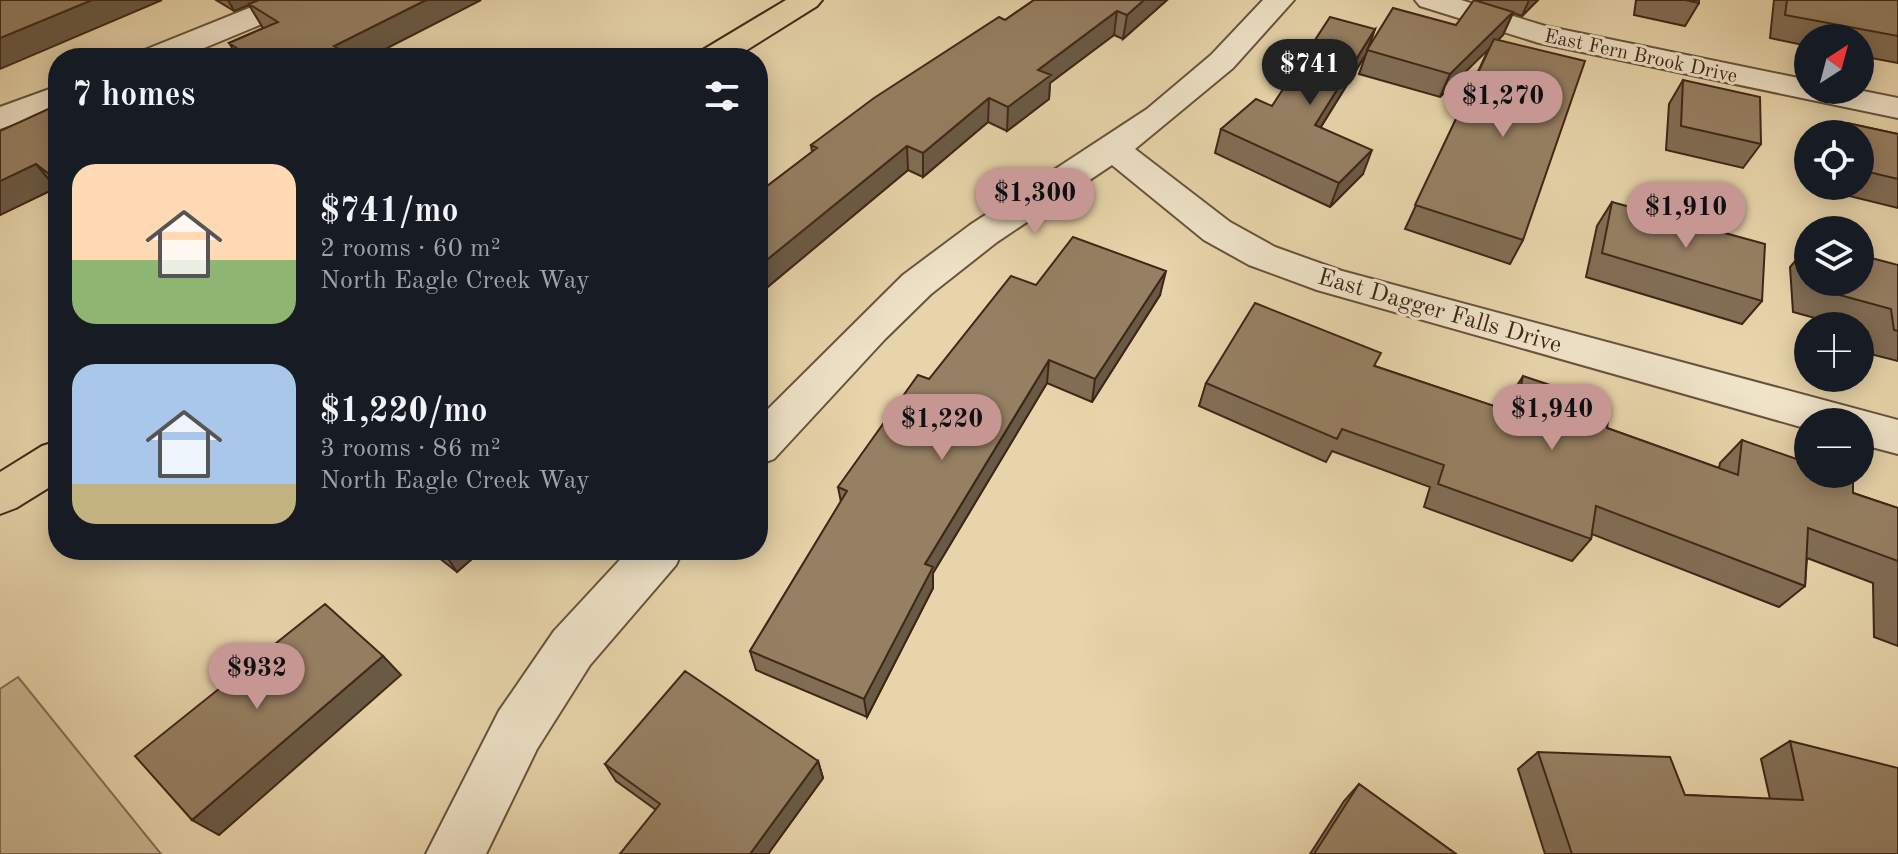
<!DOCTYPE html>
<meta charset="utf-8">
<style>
body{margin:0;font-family:"Old Standard TT",serif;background:#20242c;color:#f1f3f6;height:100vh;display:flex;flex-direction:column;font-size:30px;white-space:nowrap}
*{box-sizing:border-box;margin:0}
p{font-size:26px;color:#9ea1a6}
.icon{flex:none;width:44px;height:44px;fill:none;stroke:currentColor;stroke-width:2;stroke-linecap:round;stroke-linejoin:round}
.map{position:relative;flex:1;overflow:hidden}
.side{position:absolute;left:48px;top:48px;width:720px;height:512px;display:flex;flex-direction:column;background:#171b24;border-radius:32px;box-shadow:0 4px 20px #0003}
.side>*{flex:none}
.needle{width:52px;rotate:36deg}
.buttons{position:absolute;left:1794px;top:24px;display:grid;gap:16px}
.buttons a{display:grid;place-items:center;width:80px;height:80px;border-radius:50%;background:#171b24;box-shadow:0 4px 20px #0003;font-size:40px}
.price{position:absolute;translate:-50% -68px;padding:0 18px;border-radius:28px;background:#c59692;color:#111;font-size:26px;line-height:52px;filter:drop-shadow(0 2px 4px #0008)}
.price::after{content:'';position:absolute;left:50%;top:48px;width:24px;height:18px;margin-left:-12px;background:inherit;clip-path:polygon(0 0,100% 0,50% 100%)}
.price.on{background:#222;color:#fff}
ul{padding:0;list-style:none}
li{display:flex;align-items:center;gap:24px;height:200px;padding:0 24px}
li span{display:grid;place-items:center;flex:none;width:224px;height:160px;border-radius:24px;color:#555}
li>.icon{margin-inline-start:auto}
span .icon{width:96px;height:96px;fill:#fffc;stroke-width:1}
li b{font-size:34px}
h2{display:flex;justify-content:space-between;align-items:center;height:96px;padding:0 24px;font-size:34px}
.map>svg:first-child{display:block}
.green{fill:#cab691;stroke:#846e54;stroke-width:2}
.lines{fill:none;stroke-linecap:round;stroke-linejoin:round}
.street-casing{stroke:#69523c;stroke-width:4}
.highway-casing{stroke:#3f2617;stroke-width:4}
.street{fill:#efe3c8;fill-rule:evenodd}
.highway{fill:#e7d4aa;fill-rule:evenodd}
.wall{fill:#816e55;stroke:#3f2617;stroke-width:2}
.shaded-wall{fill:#695a45;stroke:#3f2617;stroke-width:2}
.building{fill:#968063;stroke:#3f2617;stroke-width:2}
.labels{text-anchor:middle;stroke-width:6;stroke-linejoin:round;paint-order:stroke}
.far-street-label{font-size:20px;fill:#3f2617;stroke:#efe3c8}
.street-label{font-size:24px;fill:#3f2617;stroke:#efe3c8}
</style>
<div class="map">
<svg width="1898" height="854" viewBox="0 0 1898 854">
<rect width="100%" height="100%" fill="#e7d4aa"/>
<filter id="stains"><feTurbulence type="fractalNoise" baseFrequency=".0025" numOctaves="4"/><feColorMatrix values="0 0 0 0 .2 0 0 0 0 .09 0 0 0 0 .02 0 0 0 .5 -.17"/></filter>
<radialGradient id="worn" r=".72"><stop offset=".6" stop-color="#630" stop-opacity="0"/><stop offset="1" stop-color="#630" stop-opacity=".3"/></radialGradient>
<path class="green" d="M 18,677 L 161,854 L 0,854 L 0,689 Z"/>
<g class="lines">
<defs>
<path id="street" d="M 269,0 L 310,0 L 305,6 L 180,58 L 137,58 L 142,51 Z
M 1263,0 L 1294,0 L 1233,68 L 1135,149 L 1230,222 L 1275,247 L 1342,271 L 1898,420 L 1898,454 L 1860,444 L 1860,422 L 1808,422 L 1808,429 L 1317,290 L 1249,265 L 1204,240 L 1112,165 L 997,242 L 931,294 L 885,339 L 774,459 L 758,465 L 758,419 L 903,275 L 970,225 L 1147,109 L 1211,55 Z
M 1415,0 L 1461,0 L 1545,26 L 1808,80 L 1808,90 L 1858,90 L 1898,98 L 1898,118 L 1539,43 L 1420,6 Z
M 58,86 L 58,108 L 0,129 L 0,107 Z
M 629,550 L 683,550 L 676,565 L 590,665 L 537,749 L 486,854 L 426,854 L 499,711 L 554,631 Z"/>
<path id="highway" d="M 786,0 L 822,0 L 817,6 L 734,58 L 696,58 L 701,51 Z
M 58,441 L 58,482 L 16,508 L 0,514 L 0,472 L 42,446 Z"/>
</defs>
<use href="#street" class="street-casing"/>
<use href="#highway" class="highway-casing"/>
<use href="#street" class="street"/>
<use href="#highway" class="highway"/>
</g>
<path class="wall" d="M 216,0 L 481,0 L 234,51 L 229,43 L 263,28 L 249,5 L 234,11 Z
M 1034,0 L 1167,0 L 1123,39 L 1114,35 L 1050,83 L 1049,99 L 1007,131 L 988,122 L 923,177 L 908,170 L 758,295 L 758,193 L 812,152 L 811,145 L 1005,20 Z
M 1480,0 L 1538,0 L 1522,16 L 1513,13 L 1503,35 L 1498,40 L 1523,240 L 1510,264 L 1405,229 L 1489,48 L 1440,97 L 1359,74 L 1366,54 L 1321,127 L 1363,174 L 1330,207 L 1215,153 L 1221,129 L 1272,106 L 1375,29 L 1368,49 L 1456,25 Z
M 1636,0 L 1699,0 L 1699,3 L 1685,26 L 1634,15 Z
M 1774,0 L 1898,0 L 1898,63 L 1860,56 L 1860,38 L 1808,38 L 1808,46 L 1770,38 Z
M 1683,80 L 1761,144 L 1743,168 L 1666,150 L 1669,104 Z
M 58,108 L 58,190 L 56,188 L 0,215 L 0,131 Z
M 1847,123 L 1898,134 L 1898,208 L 1833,192 L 1832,186 L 1860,186 L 1860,134 L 1838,134 Z
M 1612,202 L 1762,301 L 1742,324 L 1586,277 L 1597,226 Z
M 1808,246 L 1808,282 L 1860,282 L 1898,265 L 1898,361 L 1870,354 L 1868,332 L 1860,330 L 1860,326 L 1844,326 L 1793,312 L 1790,267 Z
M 1036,285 L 1160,295 L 1092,402 L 1047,383 L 933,573 L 933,588 L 867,717 L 756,670 L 750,651 L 841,502 L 838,487 L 929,379 Z
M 1375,366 L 1505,410 L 1508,400 L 1523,376 L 1607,428 L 1719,468 L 1720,463 L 1742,440 L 1853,493 L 1898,508 L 1898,646 L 1874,637 L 1873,583 L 1807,558 L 1805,586 L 1779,607 L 1592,534 L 1591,539 L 1572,561 L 1424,507 L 1430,487 L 1332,451 L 1326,462 L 1199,406 L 1206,383 Z
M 429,550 L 482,550 L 457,572 Z
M 1790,741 L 1898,854 L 1545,854 L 1518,769 L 1538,752 L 1685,795 L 1770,799 L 1761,759 Z
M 818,761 L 823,778 L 768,854 L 620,854 L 656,810 L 616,781 L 605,764 Z
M 1359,784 L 1456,854 L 1310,854 L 1344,801 Z"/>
<path class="shaded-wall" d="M 92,0 L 162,0 L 0,69 L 0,38 Z
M 228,0 L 261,0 L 234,11 Z
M 426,0 L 481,0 L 368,58 L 340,58 L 334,46 Z
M 1144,0 L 1167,0 L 1123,39 L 1127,15 Z
M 1529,0 L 1538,0 L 1522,16 Z
M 1117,11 L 1114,35 L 1050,83 L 1049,99 L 1007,131 L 1008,107 L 1038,70 Z
M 1513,12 L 1503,35 L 1440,97 L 1450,74 Z
M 1375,29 L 1366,54 L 1307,149 L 1315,125 Z
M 989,98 L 988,122 L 923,177 L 923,153 Z
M 907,146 L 908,170 L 758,295 L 758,267 Z
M 1372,150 L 1363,174 L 1330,207 L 1339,183 Z
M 36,164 L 56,188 L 0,215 L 0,181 Z
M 1166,271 L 1160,295 L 1092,402 L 1095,379 Z
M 1049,360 L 1047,383 L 933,573 L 933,588 L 867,717 L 864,699 L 925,564 Z
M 442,550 L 482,550 L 457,572 Z
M 383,656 L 401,675 L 219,835 L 192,820 Z
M 818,761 L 823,778 L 768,854 L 750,854 Z"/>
<path class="building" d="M 0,0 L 92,0 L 0,38 Z
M 259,0 L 426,0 L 334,46 L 352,57 L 350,58 L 218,58 L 238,49 L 229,43 L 278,22 L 249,4 Z
M 1034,0 L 1144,0 L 1127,15 L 1117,11 L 1038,70 L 1051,75 L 1008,107 L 989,98 L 923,153 L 907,146 L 758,267 L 758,193 L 817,148 L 811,145 L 874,98 L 999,17 L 1005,20 Z
M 1474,0 L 1513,12 L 1450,74 L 1367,50 L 1393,8 L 1456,25 Z
M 1685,0 L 1699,0 L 1699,3 Z
M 1787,0 L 1898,0 L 1898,36 L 1785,15 Z
M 1330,17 L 1375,29 L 1315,125 L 1372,150 L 1339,183 L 1221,129 L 1256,99 L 1272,106 Z
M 1494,39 L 1585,61 L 1523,240 L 1415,205 Z
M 1683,80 L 1760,97 L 1761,144 L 1681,126 Z
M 55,106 L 58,108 L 58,181 L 36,164 L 0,181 L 0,131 Z
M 1847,123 L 1898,134 L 1898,179 L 1860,170 L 1860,134 L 1848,134 Z
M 1612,202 L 1765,244 L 1762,301 L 1602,253 Z
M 1073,237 L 1166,271 L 1095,379 L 1049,360 L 925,564 L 933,567 L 864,699 L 750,651 L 847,491 L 838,487 L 918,375 L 929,379 L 1011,276 L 1036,285 Z
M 1860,255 L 1898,265 L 1898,331 L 1894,330 L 1891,309 L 1814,288 L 1813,282 L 1860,282 Z
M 1255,303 L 1381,353 L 1374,366 L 1515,413 L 1523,376 L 1610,405 L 1607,428 L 1738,475 L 1742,440 L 1808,463 L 1808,474 L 1838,474 L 1853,479 L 1853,493 L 1898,508 L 1898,561 L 1808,528 L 1805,586 L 1596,506 L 1591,539 L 1438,484 L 1444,465 L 1342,429 L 1337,439 L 1206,383 Z
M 325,604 L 383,656 L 192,820 L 135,756 Z
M 685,671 L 818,761 L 750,854 L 620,854 L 660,804 L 605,764 Z
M 1790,741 L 1898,768 L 1898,854 L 1572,854 L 1538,752 L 1670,757 L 1685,795 L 1803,800 Z
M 1359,784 L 1456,854 L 1314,854 Z"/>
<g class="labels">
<g class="far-street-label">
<text transform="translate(1641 55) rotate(12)" y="7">East Fern Brook Drive</text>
</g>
<g class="street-label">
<text transform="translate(1440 310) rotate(16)" y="8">East Dagger Falls Drive</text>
</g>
</g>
<rect width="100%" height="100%" filter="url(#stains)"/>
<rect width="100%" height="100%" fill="url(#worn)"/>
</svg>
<div class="buttons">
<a><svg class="needle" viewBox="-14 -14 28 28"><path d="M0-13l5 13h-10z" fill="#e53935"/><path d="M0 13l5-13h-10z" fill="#9ea1a6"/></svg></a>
<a><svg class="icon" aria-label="locate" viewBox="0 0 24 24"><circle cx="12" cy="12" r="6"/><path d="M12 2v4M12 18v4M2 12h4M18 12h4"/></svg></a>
<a><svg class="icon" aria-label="layers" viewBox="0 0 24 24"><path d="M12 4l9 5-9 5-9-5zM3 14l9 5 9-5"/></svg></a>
<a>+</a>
<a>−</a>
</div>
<b class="price on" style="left:1310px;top:107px">$741</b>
<b class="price" style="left:1503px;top:139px">$1,270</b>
<b class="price" style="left:1035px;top:236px">$1,300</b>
<b class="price" style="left:1686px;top:250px">$1,910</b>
<b class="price" style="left:1552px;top:452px">$1,940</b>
<b class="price" style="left:942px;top:462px">$1,220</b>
<b class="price" style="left:257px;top:711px">$932</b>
<section class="side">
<h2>7 homes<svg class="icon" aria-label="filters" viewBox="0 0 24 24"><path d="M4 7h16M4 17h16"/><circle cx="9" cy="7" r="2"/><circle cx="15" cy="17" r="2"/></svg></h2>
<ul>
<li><span style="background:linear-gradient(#ffd9b3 60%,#8fb573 0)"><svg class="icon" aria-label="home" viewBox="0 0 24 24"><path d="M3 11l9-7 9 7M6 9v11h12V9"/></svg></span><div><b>$741/mo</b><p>2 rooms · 60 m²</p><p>North Eagle Creek Way</p></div></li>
<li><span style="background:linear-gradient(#a9c7e8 75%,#c2b280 0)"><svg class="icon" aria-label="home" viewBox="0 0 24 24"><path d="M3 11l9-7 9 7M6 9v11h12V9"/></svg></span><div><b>$1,220/mo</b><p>3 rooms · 86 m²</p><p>North Eagle Creek Way</p></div></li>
</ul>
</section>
</div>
